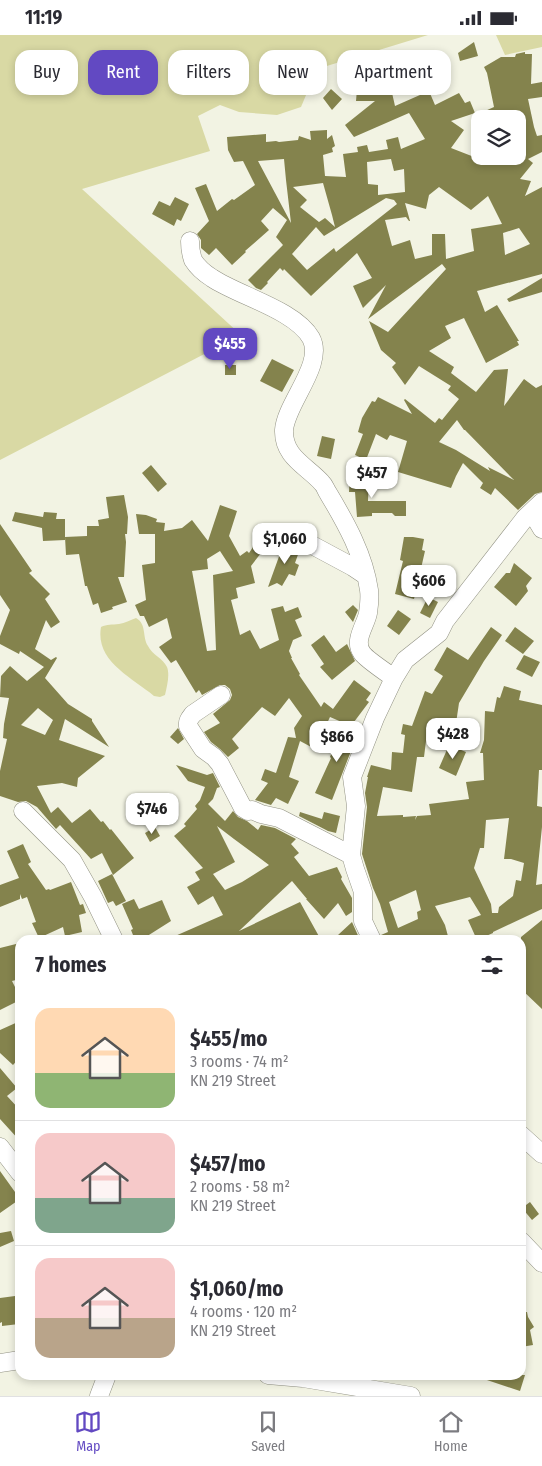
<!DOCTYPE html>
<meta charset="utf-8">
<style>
body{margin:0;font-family:"Fira Sans Condensed",sans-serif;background:#f2f2f3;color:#2b2b33;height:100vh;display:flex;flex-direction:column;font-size:19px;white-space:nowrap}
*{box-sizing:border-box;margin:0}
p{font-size:16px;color:#7c7c81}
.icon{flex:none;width:28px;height:28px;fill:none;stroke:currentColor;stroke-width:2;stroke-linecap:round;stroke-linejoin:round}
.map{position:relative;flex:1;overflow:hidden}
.sheet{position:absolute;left:15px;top:900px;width:511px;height:445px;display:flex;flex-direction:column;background:#fff;border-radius:15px;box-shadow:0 2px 8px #0003}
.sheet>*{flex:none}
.top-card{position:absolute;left:15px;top:15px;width:512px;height:45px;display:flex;gap:10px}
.buttons{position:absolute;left:471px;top:75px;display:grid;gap:10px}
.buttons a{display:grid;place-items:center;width:55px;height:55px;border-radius:10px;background:#fff;box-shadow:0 2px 8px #0003;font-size:25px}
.price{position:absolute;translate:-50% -42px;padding:0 11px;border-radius:10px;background:#fff;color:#222;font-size:16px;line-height:32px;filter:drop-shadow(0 1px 2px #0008)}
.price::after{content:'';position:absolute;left:50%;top:30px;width:15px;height:11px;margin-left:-8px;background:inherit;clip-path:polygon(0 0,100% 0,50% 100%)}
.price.selected{background:#6249c2;color:#fff}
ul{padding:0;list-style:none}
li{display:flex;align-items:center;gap:15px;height:125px;padding:0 20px}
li+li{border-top:1px solid #e1e1e2}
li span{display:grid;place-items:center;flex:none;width:140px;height:100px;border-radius:15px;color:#555}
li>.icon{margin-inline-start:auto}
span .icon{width:60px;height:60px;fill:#fffc;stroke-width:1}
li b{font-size:21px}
h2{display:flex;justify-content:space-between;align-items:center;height:60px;padding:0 20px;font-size:21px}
.chip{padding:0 18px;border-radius:15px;background:#fff;box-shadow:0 2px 8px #0003;font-size:18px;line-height:45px}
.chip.selected{background:#6249c2;color:#fff}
.status{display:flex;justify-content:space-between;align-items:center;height:35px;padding:0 25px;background:#fff;direction:ltr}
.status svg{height:14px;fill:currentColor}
.tab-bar{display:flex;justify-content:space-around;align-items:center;height:70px;border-top:1px solid #e1e1e2;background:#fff;font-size:14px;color:#7c7c81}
.tab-bar a{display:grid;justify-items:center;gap:2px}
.tab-bar .selected{color:#6249c2}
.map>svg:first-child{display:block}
.green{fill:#d9d9a4}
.building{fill:#84834d;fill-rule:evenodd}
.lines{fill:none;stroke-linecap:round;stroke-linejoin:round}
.minor-casing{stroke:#919183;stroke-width:19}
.minor{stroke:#fff;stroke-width:18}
</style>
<div class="status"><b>11:19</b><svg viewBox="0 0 49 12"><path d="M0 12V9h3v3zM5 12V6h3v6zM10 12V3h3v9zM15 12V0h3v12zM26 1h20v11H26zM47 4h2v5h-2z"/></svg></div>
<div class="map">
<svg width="542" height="1361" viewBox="0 0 542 1361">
<rect width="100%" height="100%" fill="#f2f3e3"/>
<path class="green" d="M 0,0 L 428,0 L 317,34 L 301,72 L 277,80 L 239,77 L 220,70 L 198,81 L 210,116 L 82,154 L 241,300 L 0,425 Z
M 496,0 L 542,0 L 542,12 L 505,20 Z
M 136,583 C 147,589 142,602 148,611 C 152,620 163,623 167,632 C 170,640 167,651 165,660 L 160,662 L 154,661 C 131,642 95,626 101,592 C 107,589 112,590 119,589 C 125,588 130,585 136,583 Z"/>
<path class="building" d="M 474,7 L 478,21 L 460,26 L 458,18 Z
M 525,17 L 525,19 L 532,19 L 531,49 L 542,47 L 542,62 L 528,64 L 534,92 L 537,101 L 542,100 L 542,117 L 528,124 L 533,128 L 520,144 L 531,146 L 525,161 L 542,152 L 542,239 L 477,256 L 485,277 L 497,270 L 519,306 L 517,306 L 519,310 L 486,328 L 464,283 L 445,291 L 451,303 L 429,316 L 454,332 L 451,338 L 476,357 L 494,335 L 508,334 L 504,371 L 524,344 L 536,353 L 542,350 L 542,457 L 535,459 L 518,475 L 495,453 L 491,460 L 480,453 L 483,448 L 463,428 L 456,441 L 451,453 L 398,437 L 407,406 L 390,400 L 387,405 L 376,399 L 366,425 L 355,420 L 363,399 L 358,397 L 362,383 L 372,366 L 375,367 L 378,362 L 412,379 L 404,365 L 405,364 L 435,388 L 439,383 L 442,385 L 459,364 L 448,355 L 451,351 L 419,331 L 405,350 L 392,332 L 396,328 L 381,315 L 369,286 L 388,297 L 446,234 L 442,229 L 368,284 L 386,250 L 363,273 L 353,251 L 372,243 L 357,218 L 311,261 L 284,234 L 283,236 L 280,233 L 267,247 L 268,248 L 261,255 L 256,253 L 248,245 L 283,210 L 276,202 L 287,185 L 273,173 L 261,186 L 269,195 L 245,216 L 246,217 L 232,230 L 216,213 L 209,220 L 201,213 L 201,205 L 197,199 L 209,186 L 195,153 L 206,149 L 217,176 L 232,164 L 234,165 L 255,150 L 243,126 L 234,127 L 228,115 L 227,102 L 266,99 L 266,107 L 276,106 L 279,107 L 298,105 L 299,101 L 311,105 L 310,96 L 327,95 L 327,104 L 332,100 L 335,111 L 332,113 L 333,117 L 323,120 L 325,141 L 346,142 L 343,119 L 358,117 L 357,112 L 367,110 L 369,117 L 388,114 L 386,105 L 398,102 L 401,114 L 425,104 L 409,78 L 354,102 L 345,90 L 375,66 L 356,66 L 357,54 L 366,55 L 390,49 L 395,71 L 429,56 L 435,70 L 459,58 L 465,68 L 470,66 L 475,78 L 451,86 L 464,95 L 451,113 L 487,127 L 490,121 L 518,121 L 518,84 L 489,84 L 485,76 L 494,72 L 487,38 L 484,32 L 501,22 L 515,22 L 516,19 ZM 284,124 L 286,145 L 291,188 L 258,126 ZM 391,124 L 394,136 L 404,134 L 405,157 L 378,160 L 378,150 L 368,149 L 367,127 ZM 323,148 L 332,180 L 335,192 L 325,183 L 319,187 L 300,172 L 307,165 L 293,152 ZM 439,152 L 471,175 L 488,161 L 502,189 L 471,194 L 474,216 L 446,224 L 445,199 L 432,199 L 432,220 L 415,224 L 410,205 L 392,211 L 385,185 L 406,182 L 409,186 L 410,186 L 405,168 L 426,174 L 429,160 ZM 386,163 L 394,165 L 397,169 L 336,217 L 334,213 L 307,235 L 292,219 L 316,192 L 324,201 ZM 519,193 L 530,209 L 505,220 L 503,198 ZM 457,385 L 464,395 L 465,395 L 514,445 L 488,432 L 490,436 L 456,415 L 439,407 Z
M 331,54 L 342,64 L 332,75 L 323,63 Z
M 175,162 L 189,169 L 181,186 L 177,184 L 174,191 L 152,179 L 159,166 L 170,171 Z
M 542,243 L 542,257 L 509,267 L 507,264 Z
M 272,324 L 294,335 L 282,357 L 260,346 Z
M 225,330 L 236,330 L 236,340 L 225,340 Z
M 322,401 L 335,404 L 331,424 L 317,421 Z
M 151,430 L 167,449 L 158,457 L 142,438 Z
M 350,437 L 369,439 L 368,466 L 406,466 L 406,481 L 395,481 L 392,478 L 372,478 L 372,481 L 357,482 L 355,457 L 349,457 Z
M 124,460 L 128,482 L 127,499 L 125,499 L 126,507 L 124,542 L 118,542 L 127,567 L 112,572 L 113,574 L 101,578 L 98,568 L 93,570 L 87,551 L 85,551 L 79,519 L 66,520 L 65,502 L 87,501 L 87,491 L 99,491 L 98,485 L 109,483 L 106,462 Z
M 220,470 L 237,476 L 229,501 L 240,521 L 247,516 L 249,518 L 253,512 L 261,518 L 251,531 L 255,548 L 236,553 L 238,563 L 231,565 L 240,600 L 250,595 L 260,614 L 279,605 L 271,574 L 283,571 L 285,577 L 298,572 L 302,582 L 295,585 L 302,601 L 293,605 L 289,616 L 292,623 L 291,623 L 300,639 L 299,640 L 321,672 L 324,667 L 333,674 L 354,645 L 371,658 L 366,665 L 369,667 L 351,691 L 330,682 L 315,714 L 300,706 L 289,742 L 299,746 L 288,769 L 276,763 L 271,770 L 255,765 L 268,748 L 261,745 L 265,734 L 276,738 L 288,702 L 296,703 L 294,693 L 302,681 L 289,663 L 275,681 L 262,672 L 232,704 L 239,713 L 228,722 L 220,714 L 211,707 L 204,697 L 220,688 L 213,679 L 230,665 L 232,660 L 230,654 L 225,650 L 220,650 L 202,660 L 199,655 L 196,658 L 176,625 L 171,628 L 159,612 L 172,603 L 167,583 L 149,592 L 144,581 L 140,581 L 135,570 L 146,565 L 142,530 L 155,528 L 155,499 L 139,499 L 136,479 L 146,480 L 157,484 L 156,487 L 165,488 L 164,496 L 182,493 L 192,485 L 208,506 ZM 220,516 L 233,536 L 213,540 L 216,615 L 207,616 L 192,536 L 208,534 L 207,524 Z
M 15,477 L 43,482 L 44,477 L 57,478 L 56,484 L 65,484 L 65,505 L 43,506 L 42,493 L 12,486 Z
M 0,489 L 32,536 L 29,538 L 50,559 L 45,564 L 60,587 L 51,593 L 46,585 L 35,614 L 51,625 L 56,622 L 57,623 L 45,643 L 68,669 L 92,684 L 92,686 L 109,712 L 65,684 L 59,705 L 105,721 L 78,743 L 77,752 L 62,748 L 37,751 L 51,778 L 58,772 L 72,788 L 90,774 L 101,787 L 103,786 L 110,795 L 111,794 L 134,823 L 113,840 L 102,818 L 91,824 L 60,790 L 56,794 L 37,772 L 26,766 L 18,767 L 0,761 L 0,736 L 7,704 L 3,703 L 4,689 L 9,663 L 0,662 L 1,641 L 10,631 L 27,646 L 44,632 L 20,616 L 19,619 L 0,609 L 0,601 L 10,575 L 0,560 ZM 38,673 L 53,685 L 45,700 L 21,690 Z
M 404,502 L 413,502 L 424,504 L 422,515 L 425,516 L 414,564 L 395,559 L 403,526 L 400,525 Z
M 286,509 L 300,514 L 295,528 L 299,530 L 295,541 L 289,539 L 282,551 L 277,548 L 268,552 L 281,516 L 283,516 Z
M 514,528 L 532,543 L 526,551 L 528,556 L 516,571 L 494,552 L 506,538 L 510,538 Z
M 428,562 L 438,567 L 430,583 L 420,578 Z
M 353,570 L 358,575 L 353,587 L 345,577 Z
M 398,575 L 411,584 L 399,600 L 387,591 Z
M 491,592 L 502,600 L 484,626 L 459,668 L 455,695 L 428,690 L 424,722 L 417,722 L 412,757 L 383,752 L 377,781 L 403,780 L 403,782 L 416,781 L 415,785 L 417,781 L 431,780 L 429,769 L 469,764 L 466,747 L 484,745 L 483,718 L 480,718 L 484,705 L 485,676 L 494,677 L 497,662 L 500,663 L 504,651 L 521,656 L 519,665 L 542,670 L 542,735 L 539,735 L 537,771 L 542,772 L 542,792 L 536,850 L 542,849 L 542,874 L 493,897 L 493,899 L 493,898 L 477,905 L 468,885 L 481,880 L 470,862 L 435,871 L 445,890 L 449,905 L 382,905 L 381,900 L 388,897 L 380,869 L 373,853 L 362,819 L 367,772 L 365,758 L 368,742 L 367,742 L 371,730 L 391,735 L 392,717 L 403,718 L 405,700 L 401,699 L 403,689 L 412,691 L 425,656 L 432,659 L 443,641 L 434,635 L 447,612 L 468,625 ZM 509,783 L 504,824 L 511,824 L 524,828 L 521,846 L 516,845 L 513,861 L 499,872 L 498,878 L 492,878 L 491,869 L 474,833 L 480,813 L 484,813 L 486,785 ZM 416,855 L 421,875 L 417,877 L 418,884 L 398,893 L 389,867 Z
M 515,592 L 534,606 L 523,619 L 505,606 Z
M 324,600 L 336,617 L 347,609 L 355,626 L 332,645 L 320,632 L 324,629 L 311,610 Z
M 524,620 L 540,627 L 532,642 L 516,634 Z
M 343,689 L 358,698 L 332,765 L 315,758 L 331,723 L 330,722 Z
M 178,693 L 184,704 L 178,709 L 170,702 Z
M 449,710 L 466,717 L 456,741 L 439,733 Z
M 176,730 L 207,740 L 213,738 L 220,752 L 217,753 L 213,764 L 208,769 L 225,786 L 233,776 L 238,782 L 247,786 L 258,795 L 261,790 L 275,793 L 296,804 L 291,809 L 299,818 L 294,822 L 309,841 L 337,832 L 342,842 L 341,844 L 352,863 L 352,877 L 346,881 L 338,868 L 324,884 L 306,864 L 307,864 L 292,846 L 239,896 L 300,867 L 321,905 L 166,905 L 223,880 L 213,861 L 198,870 L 187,852 L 200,845 L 195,837 L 203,833 L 174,801 L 186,791 L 184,789 L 197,774 L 195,771 L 200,765 L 205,752 L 188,746 ZM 217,791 L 234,804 L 269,830 L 242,847 L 225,855 L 213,839 L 235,827 Z
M 300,777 L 322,784 L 324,777 L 340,781 L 336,798 L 328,796 L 299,781 Z
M 155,792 L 160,801 L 150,807 L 145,798 Z
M 23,809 L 31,827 L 28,829 L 46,855 L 49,854 L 50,855 L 71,847 L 80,870 L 83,869 L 86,878 L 79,880 L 82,897 L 65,901 L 63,892 L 39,903 L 32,888 L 36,887 L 27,862 L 22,864 L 20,859 L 20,864 L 0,872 L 0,850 L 19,843 L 7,816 Z
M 112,839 L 126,866 L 116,871 L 113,866 L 108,868 L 98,846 Z
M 134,864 L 139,874 L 162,865 L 171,886 L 141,905 L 135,905 L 131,895 L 133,894 L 122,869 Z
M 542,885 L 542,974 L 521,954 L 521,902 Z
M 352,887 L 360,905 L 342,905 L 338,900 Z
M 20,908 L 20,944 L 12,946 L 20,962 L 20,965 L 0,975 L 0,913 Z
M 20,986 L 20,1022 L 13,1030 L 0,1018 L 0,995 Z
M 0,1033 L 17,1053 L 7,1061 L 20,1075 L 20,1106 L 0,1084 Z
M 0,1136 L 20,1164 L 0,1178 Z
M 530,1167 L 539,1179 L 532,1185 L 522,1173 Z
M 11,1196 L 14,1206 L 0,1212 L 0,1198 Z
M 15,1261 L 19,1289 L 2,1291 L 2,1287 L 0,1288 L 0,1263 Z
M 521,1272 L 524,1277 L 527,1277 L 528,1282 L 534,1292 L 530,1295 L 533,1310 L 521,1312 Z
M 478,1340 L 525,1340 L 520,1356 L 478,1342 Z"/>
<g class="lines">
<defs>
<path id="minor" d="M 190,206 C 190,212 191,219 193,225 C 198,233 204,238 212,243 C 239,261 295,275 311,303 C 325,329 286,368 284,395 C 283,422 307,431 322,448 C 325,451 326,455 328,458 C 346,488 364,520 369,555 C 370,562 369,571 368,578 C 366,590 353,605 362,618 C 366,624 387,638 394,643
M 525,483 L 531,479 L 536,484 L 542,494
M 312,510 L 353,532 L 365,540
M 221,660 L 193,679 C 190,683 187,686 188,691 L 203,714 L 214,722 L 220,729 L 243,773 L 248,776 L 252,775 L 261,779 L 279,783 L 351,820
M 23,776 L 72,825 L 93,862 L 114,905
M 372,905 L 363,886 L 363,857 L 355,834 L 351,820 L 356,771 L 352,742 L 375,683 L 394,643 L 405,625 L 439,598 L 445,586 L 525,483 L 542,467
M 521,1100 L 542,1119
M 0,1112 L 20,1138
M 521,1206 L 542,1228
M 0,1328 L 20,1325
M 268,1340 L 303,1343 L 411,1361
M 99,1361 L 107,1340"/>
</defs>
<use href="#minor" class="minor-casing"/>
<use href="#minor" class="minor"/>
</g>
</svg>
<div class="buttons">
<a><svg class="icon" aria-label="layers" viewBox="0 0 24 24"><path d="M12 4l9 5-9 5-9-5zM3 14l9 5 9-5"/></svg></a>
</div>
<b class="price selected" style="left:230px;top:335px">$455</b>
<b class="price" style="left:372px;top:464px">$457</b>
<b class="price" style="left:285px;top:530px">$1,060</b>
<b class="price" style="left:429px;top:572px">$606</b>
<b class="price" style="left:453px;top:725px">$428</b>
<b class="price" style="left:337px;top:728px">$866</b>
<b class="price" style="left:152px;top:800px">$746</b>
<div class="top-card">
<a class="chip">Buy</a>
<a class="chip selected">Rent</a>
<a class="chip">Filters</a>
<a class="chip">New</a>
<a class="chip">Apartment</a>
</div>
<section class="sheet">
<h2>7 homes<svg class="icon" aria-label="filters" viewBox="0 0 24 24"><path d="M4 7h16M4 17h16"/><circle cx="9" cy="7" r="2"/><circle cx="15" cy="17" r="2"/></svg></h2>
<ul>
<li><span style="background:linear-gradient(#ffd9b3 65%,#8fb573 0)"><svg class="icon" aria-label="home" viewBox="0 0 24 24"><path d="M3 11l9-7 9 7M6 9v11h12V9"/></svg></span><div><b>$455/mo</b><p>3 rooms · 74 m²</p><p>KN 219 Street</p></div></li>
<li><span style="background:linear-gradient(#f6c9c9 65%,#7fa58c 0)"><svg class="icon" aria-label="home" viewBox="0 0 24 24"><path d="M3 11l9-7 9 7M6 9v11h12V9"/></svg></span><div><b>$457/mo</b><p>2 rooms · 58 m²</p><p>KN 219 Street</p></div></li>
<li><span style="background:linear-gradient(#f6c9c9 60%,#b9a48a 0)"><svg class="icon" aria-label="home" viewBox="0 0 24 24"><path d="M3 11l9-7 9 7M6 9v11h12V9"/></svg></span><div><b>$1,060/mo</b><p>4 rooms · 120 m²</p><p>KN 219 Street</p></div></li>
</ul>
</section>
</div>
<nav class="tab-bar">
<a class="selected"><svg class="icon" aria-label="map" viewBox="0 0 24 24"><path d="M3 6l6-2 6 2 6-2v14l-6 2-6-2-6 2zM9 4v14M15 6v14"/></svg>Map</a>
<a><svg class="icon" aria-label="saved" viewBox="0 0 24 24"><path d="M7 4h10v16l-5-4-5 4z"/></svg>Saved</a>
<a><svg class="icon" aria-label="home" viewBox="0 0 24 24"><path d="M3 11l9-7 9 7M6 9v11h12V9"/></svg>Home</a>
</nav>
